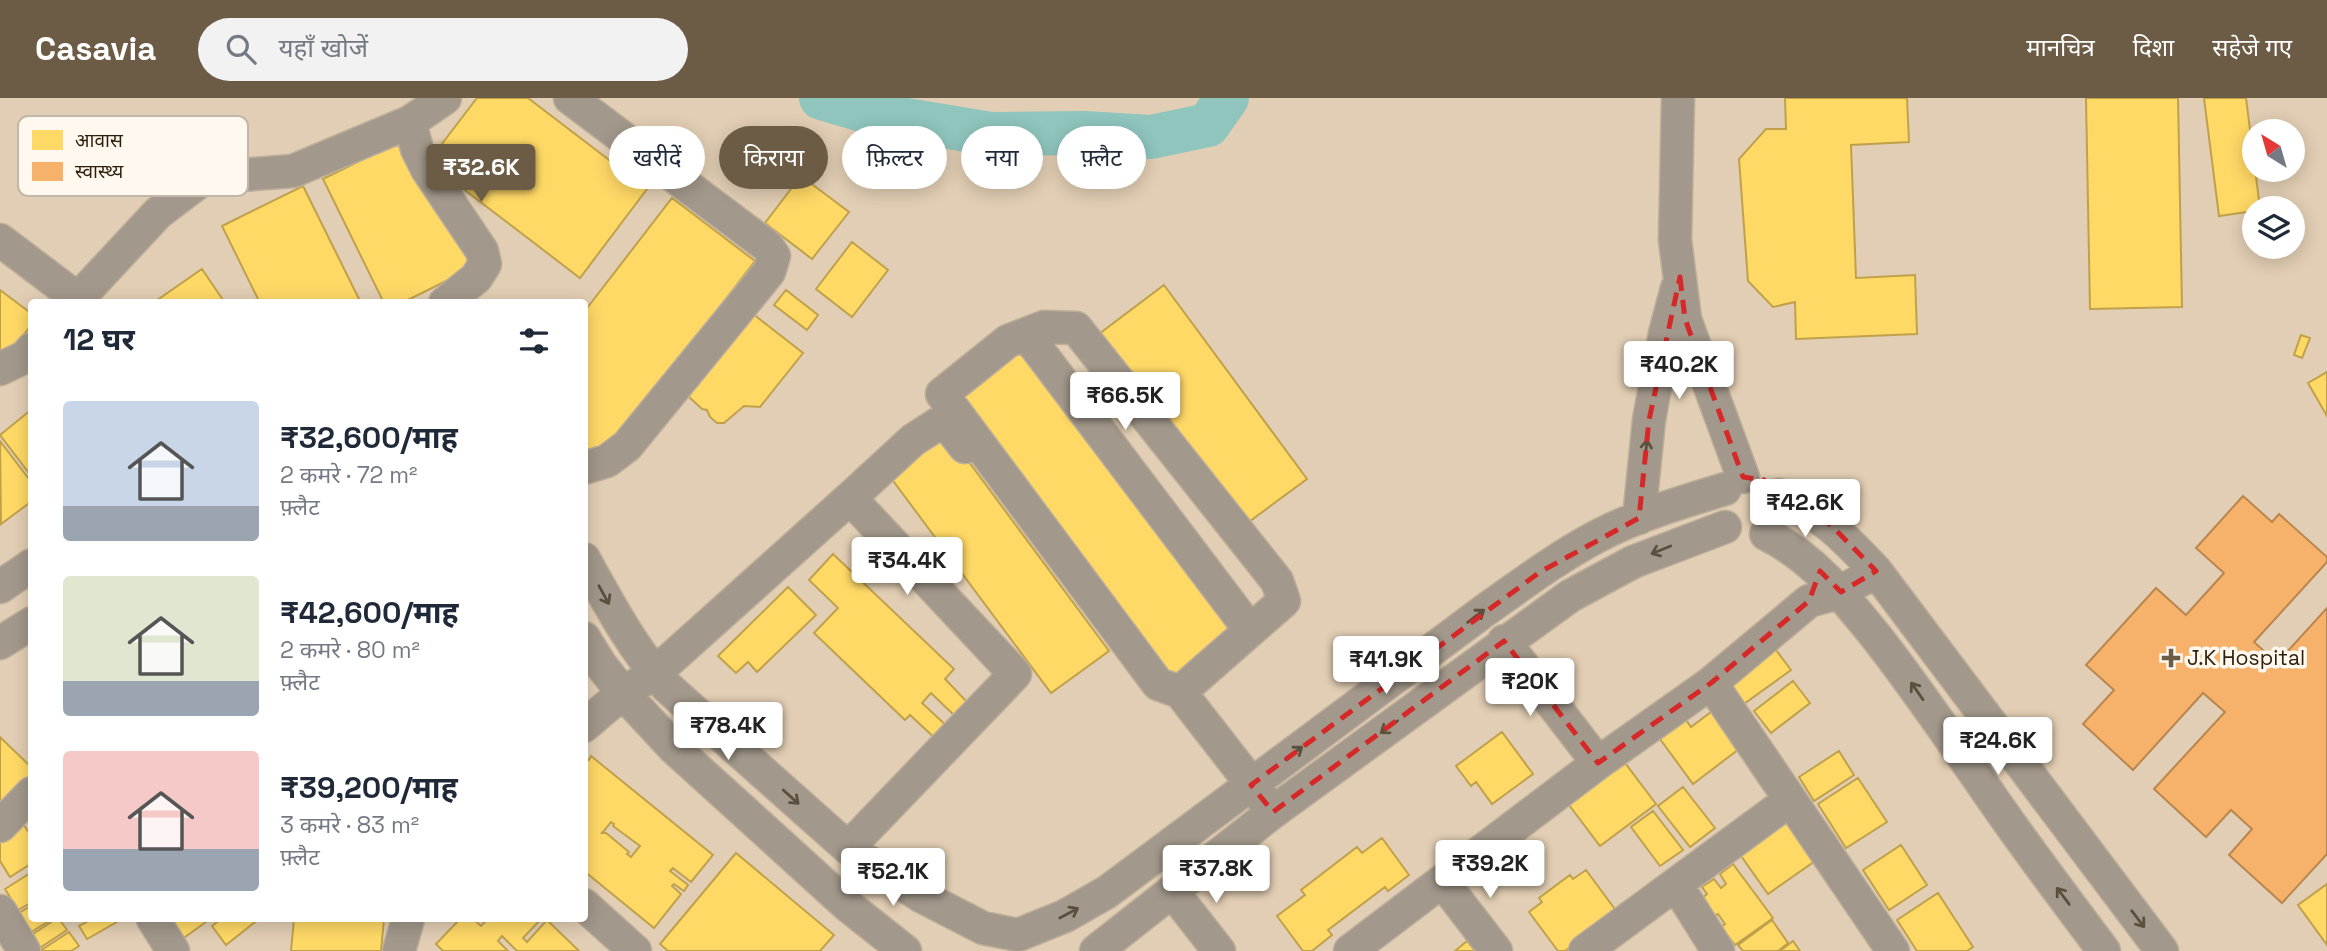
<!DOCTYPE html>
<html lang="hi">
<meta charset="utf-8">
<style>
body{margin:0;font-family:"Space Grotesk","Noto Sans Devanagari",sans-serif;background:#f2f2f3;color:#1f2937;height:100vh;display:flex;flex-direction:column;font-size:26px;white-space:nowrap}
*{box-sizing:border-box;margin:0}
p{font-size:23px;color:#747a83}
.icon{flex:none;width:38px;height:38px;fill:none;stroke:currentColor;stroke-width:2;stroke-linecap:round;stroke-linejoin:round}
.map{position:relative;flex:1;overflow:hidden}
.sheet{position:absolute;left:28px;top:201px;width:560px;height:623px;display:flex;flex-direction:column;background:#fff;border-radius:7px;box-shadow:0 4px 18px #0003}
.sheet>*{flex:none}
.banner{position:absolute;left:609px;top:28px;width:665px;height:63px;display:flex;gap:14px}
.needle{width:46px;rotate:323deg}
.buttons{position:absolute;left:2242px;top:21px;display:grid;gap:14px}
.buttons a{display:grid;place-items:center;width:63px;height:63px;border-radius:50%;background:#fff;box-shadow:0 4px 18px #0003;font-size:35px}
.price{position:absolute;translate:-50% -60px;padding:0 16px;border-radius:7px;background:#fff;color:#222;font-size:23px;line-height:46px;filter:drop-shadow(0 2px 4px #0008)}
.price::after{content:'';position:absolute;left:50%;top:42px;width:21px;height:16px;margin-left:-10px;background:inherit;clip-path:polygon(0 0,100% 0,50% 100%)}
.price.selected{background:#6c5c46;color:#fff}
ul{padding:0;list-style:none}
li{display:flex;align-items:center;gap:21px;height:175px;padding:0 35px}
li span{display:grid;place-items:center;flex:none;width:196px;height:140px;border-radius:7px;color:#555}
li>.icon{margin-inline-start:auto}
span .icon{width:84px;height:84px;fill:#fffc;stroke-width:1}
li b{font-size:30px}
h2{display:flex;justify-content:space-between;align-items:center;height:84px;padding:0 35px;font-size:30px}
.chip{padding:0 24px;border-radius:32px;background:#fff;box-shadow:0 4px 18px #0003;font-size:24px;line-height:63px}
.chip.selected{background:#6c5c46;color:#fff}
header{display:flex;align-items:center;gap:42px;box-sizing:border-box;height:98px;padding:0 35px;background:#6c5c46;color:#fff}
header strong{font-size:33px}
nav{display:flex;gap:38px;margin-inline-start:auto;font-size:24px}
.search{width:490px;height:63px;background:#f2f2f3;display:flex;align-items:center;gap:18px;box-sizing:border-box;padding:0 24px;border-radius:38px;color:#747a83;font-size:26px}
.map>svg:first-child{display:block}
.homes{fill:#ffd966;stroke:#c0a14b;stroke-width:2;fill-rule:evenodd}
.health{fill:#f6b26b;stroke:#b9864e;stroke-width:2}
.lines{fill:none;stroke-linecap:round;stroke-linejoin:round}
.river{stroke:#8fc5bd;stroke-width:44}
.minor-casing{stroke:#beae99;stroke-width:35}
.minor{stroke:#a2988b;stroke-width:32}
.oneway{stroke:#5b4f3e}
.marked{fill:none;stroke:#d62828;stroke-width:5;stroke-dasharray:14 9;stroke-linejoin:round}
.poi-dot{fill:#6c5c46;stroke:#fff8ee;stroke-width:2.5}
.labels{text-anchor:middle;stroke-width:7;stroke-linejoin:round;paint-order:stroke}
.poi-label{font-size:21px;fill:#2c1f0b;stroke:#fff8ee;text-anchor:start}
.key{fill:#fff8ee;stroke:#c0b7aa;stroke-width:2}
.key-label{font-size:19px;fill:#2c1f0b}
</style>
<header>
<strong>Casavia</strong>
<div class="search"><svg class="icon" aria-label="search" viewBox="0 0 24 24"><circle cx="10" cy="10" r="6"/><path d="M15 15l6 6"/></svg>यहाँ खोजें</div>
<nav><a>मानचित्र</a><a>दिशा</a><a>सहेजे गए</a></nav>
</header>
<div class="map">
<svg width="2327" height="853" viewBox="0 0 2327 853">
<rect width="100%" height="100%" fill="#e2ceb4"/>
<path class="homes" d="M 477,0 L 528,0 L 647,91 L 580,180 L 428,64 Z
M 1785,0 L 1907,0 L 1909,44 L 1851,47 L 1856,180 L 1915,177 L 1917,236 L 1796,241 L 1795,204 L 1773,209 L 1748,183 L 1739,61 L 1766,31 L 1786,31 Z
M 2086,0 L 2178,0 L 2182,209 L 2090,211 Z
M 2204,0 L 2246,0 L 2260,110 L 2254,110 L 2254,113 L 2219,118 Z
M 408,39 L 472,170 L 402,205 L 384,205 L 323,81 Z
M 801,78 L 849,114 L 812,161 L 765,125 Z
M 303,88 L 361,205 L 260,205 L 222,128 Z
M 672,100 L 755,163 L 602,362 L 584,348 L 584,214 Z
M 852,144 L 888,172 L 852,219 L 816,191 Z
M 202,171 L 225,205 L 153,205 Z
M 1164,187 L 1307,381 L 1242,429 L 1099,236 Z
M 0,192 L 32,216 L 32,226 L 0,267 Z
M 786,192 L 818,217 L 807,232 L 774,207 Z
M 753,216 L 803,255 L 760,309 L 744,308 L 724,325 L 717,325 L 710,319 L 707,312 L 702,311 L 688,298 Z
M 2301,237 L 2310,240 L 2302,260 L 2294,257 Z
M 1018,246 L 1236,539 L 1171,587 L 954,294 Z
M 2327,274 L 2327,318 L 2308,285 Z
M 32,311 L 32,379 L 0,337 Z
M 946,333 L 1109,553 L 1051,595 L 888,376 Z
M 0,343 L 32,385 L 32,403 L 1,426 Z
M 833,456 L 954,571 L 945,581 L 969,606 L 956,619 L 931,595 L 922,605 L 950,631 L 938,643 L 910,617 L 905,622 L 814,535 L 838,510 L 809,482 Z
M 788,489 L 816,517 L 757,574 L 748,564 L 736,575 L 718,558 Z
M 1770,544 L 1791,572 L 1741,608 L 1720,580 Z
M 1793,583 L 1810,605 L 1771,635 L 1754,613 Z
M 1715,611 L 1743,648 L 1693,686 L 1660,641 L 1686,622 L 1691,629 Z
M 1502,634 L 1533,676 L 1492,706 L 1476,684 L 1471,688 L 1456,668 Z
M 0,639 L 32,670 L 32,687 L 0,718 Z
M 1839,653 L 1854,677 L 1814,703 L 1799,679 Z
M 584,658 L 589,662 L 591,658 L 713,757 L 691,784 L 673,770 L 670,773 L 688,787 L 684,793 L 674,786 L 672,788 L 681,796 L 654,830 L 584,773 ZM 611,724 L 614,726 L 613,728 L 640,748 L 631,759 L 627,756 L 629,754 L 606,735 L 602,735 Z
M 1622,661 L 1656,706 L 1600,748 L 1566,703 Z
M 1858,680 L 1887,724 L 1846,750 L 1818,706 Z
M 1683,689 L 1715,730 L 1690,749 L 1658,708 Z
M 1653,713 L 1683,752 L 1660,768 L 1631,729 Z
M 21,723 L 32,739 L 32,765 L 10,779 L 0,763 L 0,736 Z
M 1786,723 L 1815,763 L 1768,796 L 1739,755 Z
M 1382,740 L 1409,777 L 1388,793 L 1385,789 L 1328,832 L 1332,837 L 1312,853 L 1303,853 L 1277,818 L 1305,797 L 1301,792 L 1357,749 L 1362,755 Z
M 1901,747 L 1927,787 L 1889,812 L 1863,772 Z
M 736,755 L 834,837 L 820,853 L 668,853 L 660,846 Z
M 1733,766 L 1773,820 L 1735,847 L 1721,829 L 1725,826 L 1718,816 L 1714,818 L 1701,801 L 1707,796 L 1702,789 L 1714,781 L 1721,790 L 1726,786 L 1720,776 Z
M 1586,772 L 1617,814 L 1565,853 L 1558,853 L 1529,814 L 1542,804 L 1539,800 L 1570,777 L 1573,781 Z
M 32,774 L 32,804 L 18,812 L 5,791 Z
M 2327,786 L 2327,847 L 2298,807 Z
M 1938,795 L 1973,849 L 1967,853 L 1917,853 L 1897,822 Z
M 32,807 L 32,821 L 52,821 L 28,836 L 16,817 Z
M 56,821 L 59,821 L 67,832 L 38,851 L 30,838 Z
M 92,821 L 122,821 L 87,841 L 79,828 Z
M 162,821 L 210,821 L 178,844 Z
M 221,821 L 253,821 L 255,824 L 226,847 L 212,828 Z
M 294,821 L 384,821 L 381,853 L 291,853 Z
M 460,821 L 473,821 L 481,828 L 485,824 L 482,821 L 541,821 L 523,840 L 527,844 L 547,822 L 579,853 L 517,853 L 502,838 L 498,843 L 508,853 L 443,853 L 436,846 Z
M 1772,822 L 1788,845 L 1778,853 L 1743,853 L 1738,847 Z
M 69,834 L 79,848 L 71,853 L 40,853 Z
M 1467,843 L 1475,853 L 1455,853 Z
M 1793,843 L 1800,853 L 1780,853 Z"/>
<path class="health" d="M 2243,398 L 2272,424 L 2279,416 L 2327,459 L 2327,464 L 2254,544 L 2277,565 L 2327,510 L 2327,756 L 2282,805 L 2229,757 L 2252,731 L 2231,712 L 2206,739 L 2154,691 L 2225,614 L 2203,595 L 2133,672 L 2083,626 L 2114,592 L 2086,567 L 2156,490 L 2186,517 L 2224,475 L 2196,450 Z"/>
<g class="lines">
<path class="river" d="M 821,0 L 882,18 L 991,36 L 1084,35 L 1151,39 L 1208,27 L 1227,0"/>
<defs>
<path id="minor" d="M 570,0 L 767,148 L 774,158 L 769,174 L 627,348 L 607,363 L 584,370
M 1678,0 L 1675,142 L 1685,221 L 1743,379
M 410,24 L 417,51 L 427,71 L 482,153 L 485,166 L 476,180 L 445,205
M 0,142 L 78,201
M 74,205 L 158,115 L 204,80 L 293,73 L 410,24 L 445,0
M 1044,229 L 1076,230 L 1277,483 L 1284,503 L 1180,594 L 1158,586 L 942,296 L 1008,243 Z
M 1026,236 L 1250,532
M 0,271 L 25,259 L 32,251
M 1779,397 C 1822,416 1844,439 1876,473 L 2162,853
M 850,400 L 913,342 L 944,322 L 965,349
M 1639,420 L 1649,322 L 1665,235 L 1677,190
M 1766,436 C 1814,460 1845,500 1878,541 C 1914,587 1947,636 1981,684 C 2020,742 2062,797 2104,853
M 584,461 C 609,506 632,550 667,589 L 848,750 L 919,797 L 983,830 L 1018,837 L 1065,818 L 1107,794 L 1484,513 C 1521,487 1558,459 1598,438 C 1638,417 1682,404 1725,391
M 0,489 L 32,467
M 584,540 L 600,566 L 623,595 L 674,650 L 847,807 L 905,853
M 1504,543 L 1598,665
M 0,545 L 32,525
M 1711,585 L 1893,853
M 1180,594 L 1264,702
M 584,628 L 623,595 L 655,575 L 850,400 L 1015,576 L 848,750
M 0,728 L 32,695
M 1442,783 L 1496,853
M 1676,786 L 1718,853
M 1172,793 L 1219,853
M 584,807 L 635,853
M 0,813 L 24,853
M 153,821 L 173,853
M 399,853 L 408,821
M 1096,853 L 1273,714 L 1570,498 L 1633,464 L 1725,429
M 1350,853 L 1598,665 L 1711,585 L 1809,503 L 1841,494 L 1876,473
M 1585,853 L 1790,702"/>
</defs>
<use href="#minor" class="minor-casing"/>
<use href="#minor" class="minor"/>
</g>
<defs><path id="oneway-shaft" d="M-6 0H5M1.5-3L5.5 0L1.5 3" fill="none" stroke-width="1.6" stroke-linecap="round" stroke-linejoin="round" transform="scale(1.75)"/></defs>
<g class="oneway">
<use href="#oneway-shaft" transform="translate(1646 352) rotate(-84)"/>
<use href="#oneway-shaft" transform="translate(1661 452) rotate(158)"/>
<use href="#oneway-shaft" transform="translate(604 497) rotate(61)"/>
<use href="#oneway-shaft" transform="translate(1476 518) rotate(-37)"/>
<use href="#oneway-shaft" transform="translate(1917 593) rotate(-125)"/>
<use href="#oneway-shaft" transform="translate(1389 629) rotate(144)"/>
<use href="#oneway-shaft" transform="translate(1294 655) rotate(-37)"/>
<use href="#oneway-shaft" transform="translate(791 699) rotate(42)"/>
<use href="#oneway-shaft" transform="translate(2063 798) rotate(-127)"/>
<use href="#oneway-shaft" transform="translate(1069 815) rotate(-28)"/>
<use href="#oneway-shaft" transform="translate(2138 821) rotate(53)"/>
</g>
<path class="marked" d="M 1680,179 L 1685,221 L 1743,379 L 1764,382 L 1779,397 L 1831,427 L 1876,473 L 1841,494 L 1820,473 L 1809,503 L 1711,585 L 1598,665 L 1504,543 L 1273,714 L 1251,687 L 1540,474 L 1639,420 L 1649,322 Z"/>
<path class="poi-dot" d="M2167.5 549.5h7v7h7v7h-7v7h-7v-7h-7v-7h7z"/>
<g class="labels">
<g class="poi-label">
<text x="2187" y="567">J.K Hospital</text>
</g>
</g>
<rect x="18" y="18" width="230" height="80" rx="10" class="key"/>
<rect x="32" y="32" width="31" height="20" fill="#ffd966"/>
<rect x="32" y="64" width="31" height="19" fill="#f6b26b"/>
<g class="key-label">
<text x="75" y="49">आवास</text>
<text x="75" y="80">स्वास्थ्य</text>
</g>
</svg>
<div class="buttons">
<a><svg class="needle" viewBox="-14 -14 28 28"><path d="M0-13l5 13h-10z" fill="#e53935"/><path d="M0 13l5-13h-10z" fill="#747a83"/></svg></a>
<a><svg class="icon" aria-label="layers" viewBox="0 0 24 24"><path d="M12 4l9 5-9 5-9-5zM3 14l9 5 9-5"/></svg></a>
</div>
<b class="price selected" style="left:481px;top:106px">₹32.6K</b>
<b class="price" style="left:1679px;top:303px">₹40.2K</b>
<b class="price" style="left:1125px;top:334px">₹66.5K</b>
<b class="price" style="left:1805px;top:441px">₹42.6K</b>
<b class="price" style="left:907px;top:499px">₹34.4K</b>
<b class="price" style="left:1386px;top:598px">₹41.9K</b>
<b class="price" style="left:1530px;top:620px">₹20K</b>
<b class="price" style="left:728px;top:664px">₹78.4K</b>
<b class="price" style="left:1998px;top:679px">₹24.6K</b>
<b class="price" style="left:1490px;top:802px">₹39.2K</b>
<b class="price" style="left:1216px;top:807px">₹37.8K</b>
<b class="price" style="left:893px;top:810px">₹52.1K</b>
<div class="banner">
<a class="chip">खरीदें</a>
<a class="chip selected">किराया</a>
<a class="chip">फ़िल्टर</a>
<a class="chip">नया</a>
<a class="chip">फ़्लैट</a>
</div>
<section class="sheet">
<h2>12 घर<svg class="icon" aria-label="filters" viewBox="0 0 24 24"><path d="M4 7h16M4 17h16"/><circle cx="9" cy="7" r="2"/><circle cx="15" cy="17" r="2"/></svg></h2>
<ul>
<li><span style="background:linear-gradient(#c9d6e8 75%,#9aa5b1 0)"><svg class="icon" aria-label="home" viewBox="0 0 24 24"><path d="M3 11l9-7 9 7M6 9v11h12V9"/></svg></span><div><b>₹32,600/माह</b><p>2 कमरे · 72 m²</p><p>फ़्लैट</p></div></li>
<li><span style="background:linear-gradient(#dfe7d0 75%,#9aa5b1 0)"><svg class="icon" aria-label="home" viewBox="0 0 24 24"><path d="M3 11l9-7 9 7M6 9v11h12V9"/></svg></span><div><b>₹42,600/माह</b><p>2 कमरे · 80 m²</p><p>फ़्लैट</p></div></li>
<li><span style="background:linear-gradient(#f6c9c9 70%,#9aa5b1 0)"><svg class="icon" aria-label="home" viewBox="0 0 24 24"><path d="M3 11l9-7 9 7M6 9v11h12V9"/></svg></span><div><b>₹39,200/माह</b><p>3 कमरे · 83 m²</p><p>फ़्लैट</p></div></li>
</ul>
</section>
</div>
